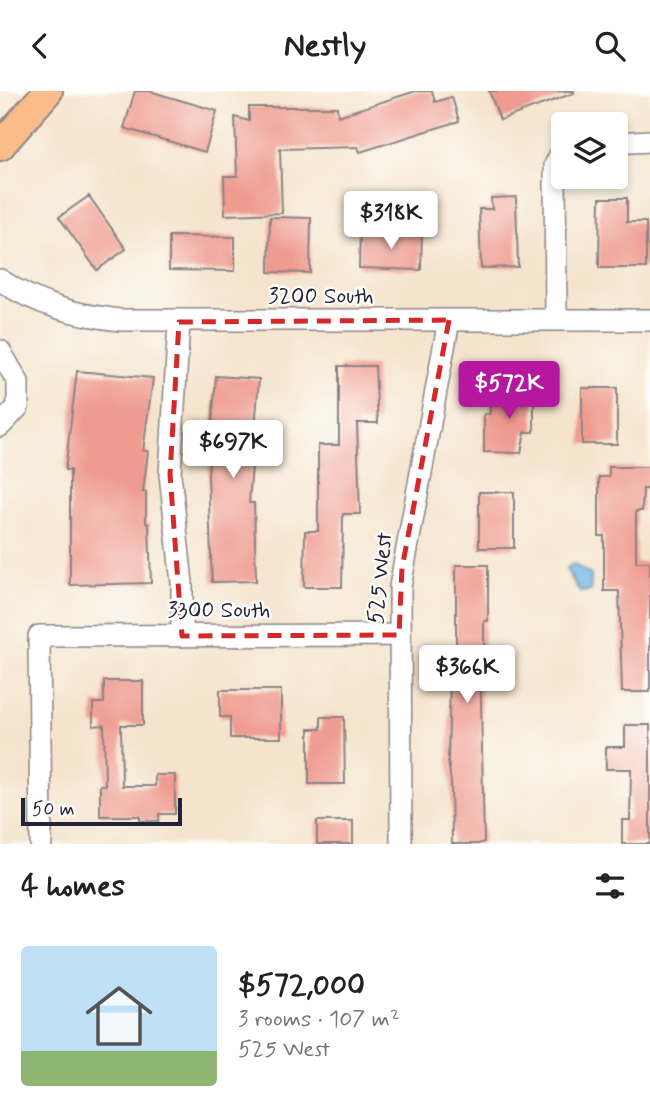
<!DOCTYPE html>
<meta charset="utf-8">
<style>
body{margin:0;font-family:Mynerve,sans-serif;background:#f6f6f6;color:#222;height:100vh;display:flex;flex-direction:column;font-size:26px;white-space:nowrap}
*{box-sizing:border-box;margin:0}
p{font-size:23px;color:#767676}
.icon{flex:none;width:38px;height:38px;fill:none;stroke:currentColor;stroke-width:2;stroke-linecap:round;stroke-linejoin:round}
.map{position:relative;height:753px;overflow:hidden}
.panel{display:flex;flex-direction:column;background:#fff;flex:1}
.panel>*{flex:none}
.controls{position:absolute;left:551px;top:21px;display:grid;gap:14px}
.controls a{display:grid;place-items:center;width:77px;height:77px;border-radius:7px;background:#fff;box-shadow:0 4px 10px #0003;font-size:35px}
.scale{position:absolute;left:21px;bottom:18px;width:161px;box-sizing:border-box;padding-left:7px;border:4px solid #22223b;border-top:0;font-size:19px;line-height:24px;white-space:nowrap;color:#22223b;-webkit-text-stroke:5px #fdfcf7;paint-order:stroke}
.price{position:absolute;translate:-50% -60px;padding:0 16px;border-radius:7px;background:#fff;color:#222;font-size:23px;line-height:46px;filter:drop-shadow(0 2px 4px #0008)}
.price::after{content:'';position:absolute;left:50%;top:42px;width:21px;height:16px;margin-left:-10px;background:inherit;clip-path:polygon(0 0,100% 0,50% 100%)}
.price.on{background:#b5179e;color:#fff}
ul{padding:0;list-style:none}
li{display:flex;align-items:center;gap:21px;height:175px;padding:0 21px}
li+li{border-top:2px solid #e0e0e0}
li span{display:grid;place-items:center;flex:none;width:196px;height:140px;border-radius:7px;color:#555}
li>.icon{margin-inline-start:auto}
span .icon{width:84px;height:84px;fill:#fffc;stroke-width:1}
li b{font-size:30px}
h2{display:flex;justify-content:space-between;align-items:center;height:84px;padding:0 21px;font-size:30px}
header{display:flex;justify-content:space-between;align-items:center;height:91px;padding:0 21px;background:#fff;font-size:32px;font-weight:700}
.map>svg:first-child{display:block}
.water{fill:#67b0df;stroke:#44698d;stroke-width:2}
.building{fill:#ef9b90}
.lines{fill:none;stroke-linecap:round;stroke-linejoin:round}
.minor-casing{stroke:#8c8384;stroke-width:24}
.major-casing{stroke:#8c8384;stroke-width:32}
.minor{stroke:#fff;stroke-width:21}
.major{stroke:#f9bc8a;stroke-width:28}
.marked{fill:none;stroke:#d62828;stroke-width:5;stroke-dasharray:14 9;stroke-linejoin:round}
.labels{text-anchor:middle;stroke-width:5;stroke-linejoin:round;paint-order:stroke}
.street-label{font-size:23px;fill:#22223b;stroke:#fdfcf7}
</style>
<header><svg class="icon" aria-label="back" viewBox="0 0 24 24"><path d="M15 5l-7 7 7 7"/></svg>Nestly<svg class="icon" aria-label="search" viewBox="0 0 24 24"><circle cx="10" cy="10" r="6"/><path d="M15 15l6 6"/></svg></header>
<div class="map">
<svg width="650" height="753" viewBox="0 0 650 753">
<rect width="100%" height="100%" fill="#fdfcf7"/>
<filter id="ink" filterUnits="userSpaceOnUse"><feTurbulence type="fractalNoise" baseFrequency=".0143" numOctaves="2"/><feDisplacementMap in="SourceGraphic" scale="14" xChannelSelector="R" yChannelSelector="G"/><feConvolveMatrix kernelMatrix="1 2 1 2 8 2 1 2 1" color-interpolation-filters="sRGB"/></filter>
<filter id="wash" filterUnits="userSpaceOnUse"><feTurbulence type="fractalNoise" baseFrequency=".00686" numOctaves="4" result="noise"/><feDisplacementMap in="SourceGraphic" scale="28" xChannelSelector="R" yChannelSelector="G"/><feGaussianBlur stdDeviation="1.57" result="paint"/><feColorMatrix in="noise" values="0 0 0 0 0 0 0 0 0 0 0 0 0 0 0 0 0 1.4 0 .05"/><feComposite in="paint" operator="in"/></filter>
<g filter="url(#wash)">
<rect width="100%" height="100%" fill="#f5e4cd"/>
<path class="water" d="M 573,473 L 591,484 L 591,500 L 580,501 L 566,478 Z"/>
<g id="blocks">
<path class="building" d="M 135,0 L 149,0 L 217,20 L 205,61 L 124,37 Z
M 416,0 L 432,0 L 435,11 L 452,6 L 459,30 L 360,61 L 358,56 L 280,58 L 282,122 L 225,124 L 224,85 L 237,85 L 235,26 L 249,30 L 249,16 L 337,16 L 338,25 Z
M 489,0 L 574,0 L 574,2 L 500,29 Z
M 89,105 L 126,158 L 97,179 L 59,126 Z
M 516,106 L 518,176 L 481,177 L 479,118 L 492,118 L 491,107 Z
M 600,107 L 627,107 L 627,131 L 646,131 L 646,177 L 599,177 Z
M 270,126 L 311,127 L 310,182 L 269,181 Z
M 360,141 L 422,141 L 421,179 L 359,177 Z
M 169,145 L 235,146 L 235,180 L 169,179 Z
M 339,275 L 375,275 L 378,332 L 357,332 L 360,423 L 343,423 L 342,496 L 304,496 L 305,440 L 318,440 L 318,354 L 339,354 Z
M 77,280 L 153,287 L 143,360 L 148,360 L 143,401 L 146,401 L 146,432 L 149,433 L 151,492 L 70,494 L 70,379 L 65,379 Z
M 216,285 L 259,288 L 249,412 L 254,412 L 256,490 L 212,491 L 208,384 Z
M 582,297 L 617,297 L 617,353 L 582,353 Z
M 490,300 L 534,300 L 534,341 L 525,341 L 521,362 L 484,361 L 484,323 L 490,323 Z
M 609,376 L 650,376 L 650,398 L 643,398 L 642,420 L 636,420 L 636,471 L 650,471 L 650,601 L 622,601 L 619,500 L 604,500 L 604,445 L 599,445 L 599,386 L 609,386 Z
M 479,401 L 514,401 L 514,457 L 479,457 Z
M 456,474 L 488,474 L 488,530 L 484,530 L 484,565 L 480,565 L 484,751 L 478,753 L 452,753 L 451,691 L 448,670 L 450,587 L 447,587 L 446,554 L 456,554 Z
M 104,590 L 143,590 L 143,634 L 121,634 L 122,695 L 155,695 L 155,684 L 175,684 L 175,723 L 159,723 L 159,730 L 140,730 L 140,725 L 100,725 L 100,694 L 105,694 L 104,634 L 93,635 L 93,612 L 104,612 Z
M 220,599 L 281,599 L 281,647 L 230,647 L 230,626 L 220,626 Z
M 321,626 L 344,626 L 345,693 L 309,693 L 309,638 L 321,638 Z
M 625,634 L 650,634 L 650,753 L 622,753 L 622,729 L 630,729 L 631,678 L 606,678 L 606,656 L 625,656 Z
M 317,730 L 353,730 L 353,753 L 317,753 Z"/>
</g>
</g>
<g filter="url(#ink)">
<use href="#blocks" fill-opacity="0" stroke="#8c8384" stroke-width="2"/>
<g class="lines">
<defs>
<path id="minor" d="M 616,52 L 650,50
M 0,189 C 37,214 76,224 120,229 L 650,229
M 556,229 L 555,74 L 564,57
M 179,231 L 170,383 L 182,492 L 182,545
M 0,260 L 18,291 L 18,316 L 0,335
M 41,753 L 39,545 L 399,544
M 401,753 L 400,496 L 449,229"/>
<path id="major" d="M 0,55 L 48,0"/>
</defs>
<use href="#minor" class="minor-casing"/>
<use href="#major" class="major-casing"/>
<use href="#minor" class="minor"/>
<use href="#major" class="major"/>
</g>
</g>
<path class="marked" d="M 449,229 L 402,477 L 399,544 L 182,545 L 170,383 L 179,231 Z"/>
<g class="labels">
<g class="street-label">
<text x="321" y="212">3200 South</text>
<text transform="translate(379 487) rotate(-84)" y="8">525 West</text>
<text x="219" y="526">3300 South</text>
</g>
</g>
</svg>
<div class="controls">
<a><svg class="icon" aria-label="layers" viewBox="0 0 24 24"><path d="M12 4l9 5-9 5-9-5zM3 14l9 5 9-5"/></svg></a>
</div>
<div class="scale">50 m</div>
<b class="price" style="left:391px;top:160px">$318K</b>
<b class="price on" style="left:509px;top:330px">$572K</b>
<b class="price" style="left:233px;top:389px">$697K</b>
<b class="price" style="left:467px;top:614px">$366K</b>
</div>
<section class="panel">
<h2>4 homes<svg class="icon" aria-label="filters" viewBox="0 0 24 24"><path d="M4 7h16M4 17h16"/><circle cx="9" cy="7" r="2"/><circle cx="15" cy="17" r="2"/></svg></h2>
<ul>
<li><span style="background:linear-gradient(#bfe0f5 75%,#8fb573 0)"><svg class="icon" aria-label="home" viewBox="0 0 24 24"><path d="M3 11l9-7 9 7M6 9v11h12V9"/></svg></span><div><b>$572,000</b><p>3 rooms · 107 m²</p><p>525 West</p></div></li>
</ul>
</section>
